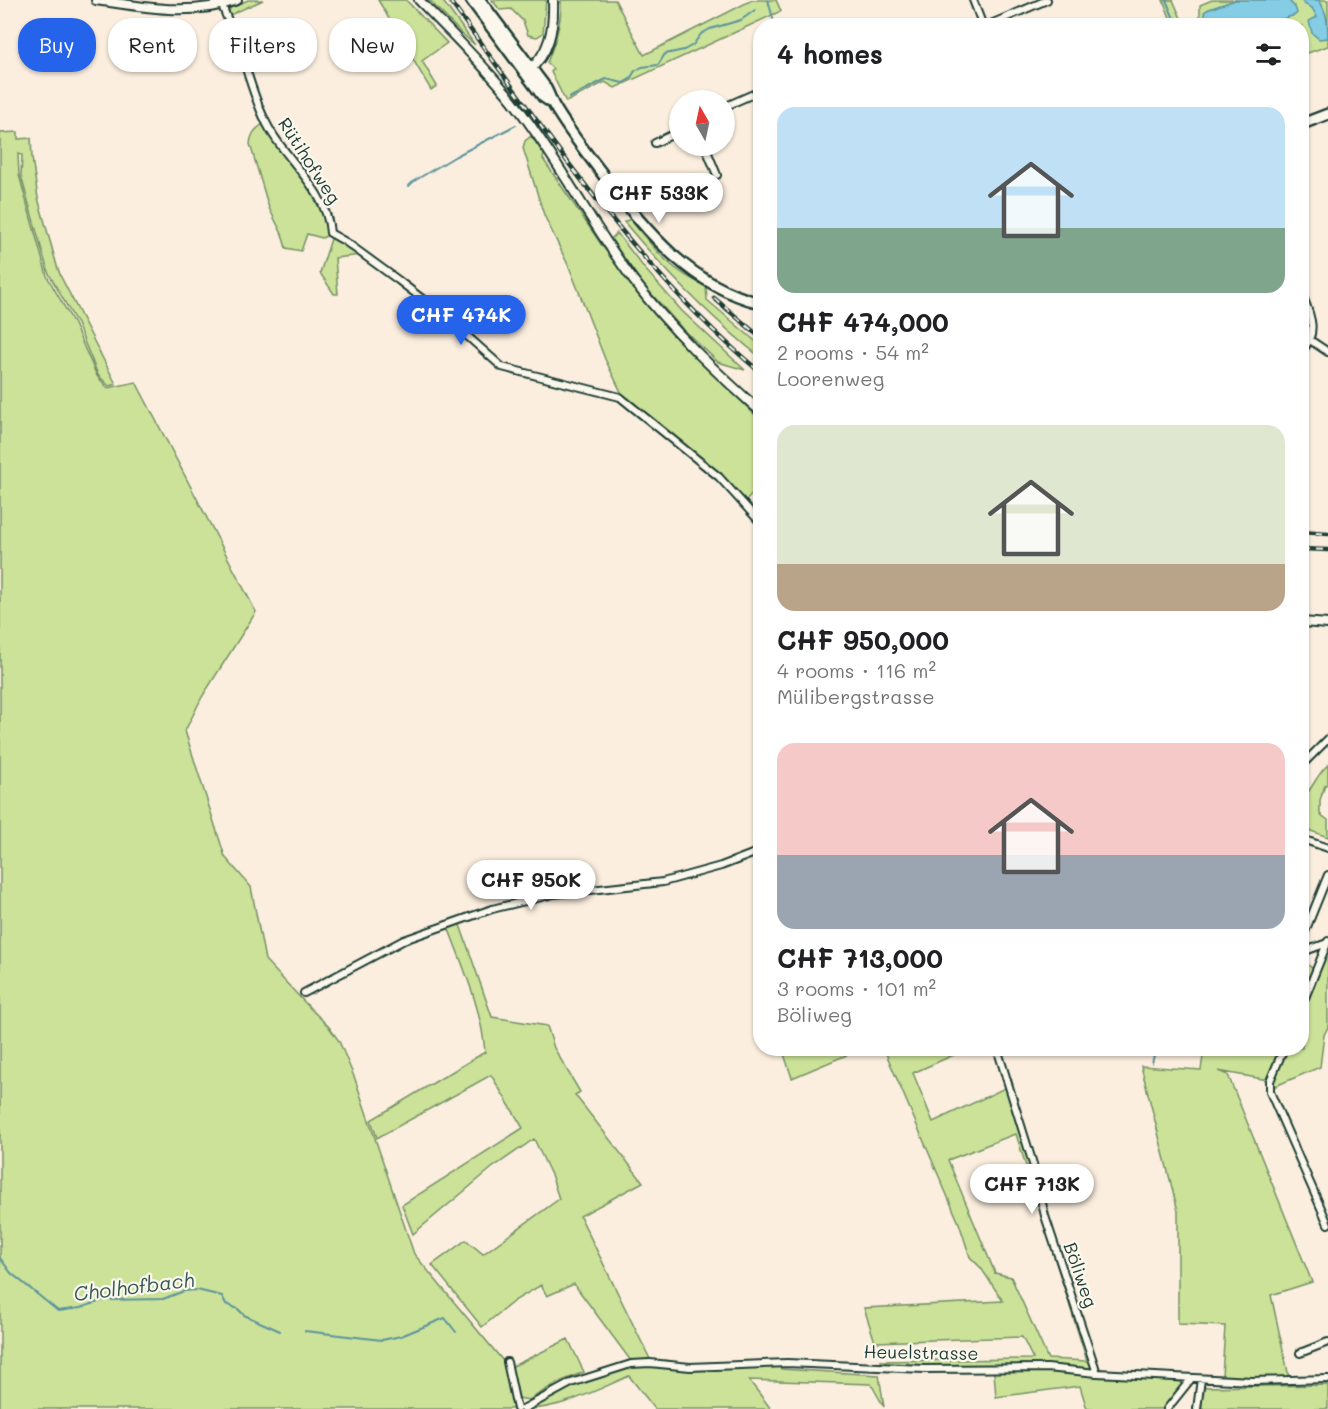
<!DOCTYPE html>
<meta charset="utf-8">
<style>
body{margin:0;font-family:Mali,sans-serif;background:#f2f2f2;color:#202124;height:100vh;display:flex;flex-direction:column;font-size:22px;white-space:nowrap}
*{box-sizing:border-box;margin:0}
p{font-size:20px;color:#757577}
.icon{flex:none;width:33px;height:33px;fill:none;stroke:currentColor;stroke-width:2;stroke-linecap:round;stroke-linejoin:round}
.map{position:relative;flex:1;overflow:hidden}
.side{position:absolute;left:753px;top:18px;width:556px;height:1038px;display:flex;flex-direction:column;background:#fff;border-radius:24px;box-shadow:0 2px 4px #0004}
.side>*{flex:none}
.banner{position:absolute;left:18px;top:18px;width:570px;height:54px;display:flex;gap:12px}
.needle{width:39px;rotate:351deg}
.buttons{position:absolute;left:669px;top:90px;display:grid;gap:12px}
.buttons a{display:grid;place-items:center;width:66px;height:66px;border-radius:50%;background:#fff;box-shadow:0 2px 4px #0004;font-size:30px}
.price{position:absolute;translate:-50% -51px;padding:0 14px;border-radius:21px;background:#fff;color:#222;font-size:20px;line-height:39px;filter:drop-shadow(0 2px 3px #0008)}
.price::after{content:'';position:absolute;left:50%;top:36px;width:18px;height:14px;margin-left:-9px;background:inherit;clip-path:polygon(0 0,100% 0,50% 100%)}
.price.active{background:#2563eb;color:#fff}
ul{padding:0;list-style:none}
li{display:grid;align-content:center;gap:12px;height:318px;padding:0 24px}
li span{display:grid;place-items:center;height:186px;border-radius:18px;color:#555}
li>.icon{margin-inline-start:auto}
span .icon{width:108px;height:108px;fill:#fffc;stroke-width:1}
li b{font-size:26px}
h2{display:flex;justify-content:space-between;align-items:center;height:72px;padding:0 24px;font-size:26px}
.tag{padding:0 21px;border-radius:24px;background:#fff;box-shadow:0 2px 4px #0004;font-size:21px;line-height:54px}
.tag.active{background:#2563eb;color:#fff}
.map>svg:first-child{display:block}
.green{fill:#cbe298;stroke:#759066;stroke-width:1.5;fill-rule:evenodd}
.water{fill:#84cde5;stroke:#5c939e;stroke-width:1.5}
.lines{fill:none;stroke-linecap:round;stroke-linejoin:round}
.stream{stroke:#5c939e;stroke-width:2}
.minor-casing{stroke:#1f3d34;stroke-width:10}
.tertiary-casing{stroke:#1f3d34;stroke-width:12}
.secondary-casing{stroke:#1f3d34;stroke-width:14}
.minor{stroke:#fbf7ec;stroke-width:6}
.tertiary{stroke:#fbf7ec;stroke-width:8}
.secondary{stroke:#fbf7ec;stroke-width:9}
.rail-casing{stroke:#1f3d34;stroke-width:4.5}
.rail{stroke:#fbf7ec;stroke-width:2;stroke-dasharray:7;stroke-linecap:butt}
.labels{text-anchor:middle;stroke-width:4.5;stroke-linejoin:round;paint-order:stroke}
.street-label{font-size:18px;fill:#1f3d34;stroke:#fbf7ec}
.water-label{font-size:20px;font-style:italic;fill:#335a57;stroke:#fbf7ec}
</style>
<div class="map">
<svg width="1328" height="1409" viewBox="0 0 1328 1409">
<rect width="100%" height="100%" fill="#fbeede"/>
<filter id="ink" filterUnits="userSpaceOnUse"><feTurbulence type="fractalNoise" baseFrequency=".0167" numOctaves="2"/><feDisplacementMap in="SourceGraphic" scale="12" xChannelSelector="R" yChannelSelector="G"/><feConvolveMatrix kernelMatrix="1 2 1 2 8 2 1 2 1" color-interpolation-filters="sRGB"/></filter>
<g filter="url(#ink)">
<path class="green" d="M 248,0 L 263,0 L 228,16 L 230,8 Z
M 378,0 L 406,0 L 447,43 L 422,61 L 437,86 L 431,90 Z
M 429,0 L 442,0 L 475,45 L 461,33 Z
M 492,0 L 546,0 L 543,33 L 537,37 L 528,35 L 523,21 L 511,9 L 500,10 Z
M 561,0 L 615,0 L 644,55 L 752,0 L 776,0 L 781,11 L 615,88 L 605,82 L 566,102 L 551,72 L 553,69 L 547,63 C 555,42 562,22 561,0 Z
M 1163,0 L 1173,0 L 1184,25 L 1173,25 Z
M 1212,0 L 1328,0 L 1328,46 L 1302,55 L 1302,26 L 1196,26 L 1200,17 L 1200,5 Z
M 264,123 L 320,201 L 328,221 L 328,235 L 322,238 L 307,234 L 301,251 L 286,248 L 282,234 L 269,208 L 250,144 C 251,133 256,129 264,123 Z
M 18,132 L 18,139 L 31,138 L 32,158 L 38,198 L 57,266 L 61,277 L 116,384 L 109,386 L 98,375 L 77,324 L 48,272 L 21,176 L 22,155 L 18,154 L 19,175 L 47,276 L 73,322 L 97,376 L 108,388 L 136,382 L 256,612 L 202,697 L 185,731 L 225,857 L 251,887 L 265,960 L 309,1007 L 329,1027 L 339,1041 L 355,1079 L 414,1254 L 509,1368 L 568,1339 L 584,1372 L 557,1383 L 529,1400 L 512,1397 L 514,1409 L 0,1409 L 0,133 Z
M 531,136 L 544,154 L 543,159 L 603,247 L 632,284 L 671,331 L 760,420 L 760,486 L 744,503 L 721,477 L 624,398 L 605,359 L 570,269 L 544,215 L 523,148 L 525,141 Z
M 630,219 C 654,248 670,271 706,286 L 707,300 L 760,345 L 760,357 C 710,317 665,271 624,222 Z
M 617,233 L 645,269 L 682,311 L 745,370 L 718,362 L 680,326 L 641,282 L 611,239 Z
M 332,236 L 362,255 L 335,258 L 338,294 L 334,294 L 320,273 Z
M 1328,765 L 1328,784 L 1325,785 L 1320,800 L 1320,814 L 1328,820 L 1328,837 L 1302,828 L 1302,799 C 1313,789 1317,773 1328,765 Z
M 459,922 L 492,1017 L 547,1026 L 554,1048 L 580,1092 L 575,1095 L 643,1182 L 580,1216 L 650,1359 L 631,1361 L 574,1284 L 547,1296 L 541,1285 L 514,1301 L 482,1327 L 432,1265 L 466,1240 L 483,1254 L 559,1199 L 552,1177 L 534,1139 L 492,1168 L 413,1234 L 402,1205 L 523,1128 L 491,1075 L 377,1138 L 371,1120 L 485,1052 C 481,1007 464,969 448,927 Z
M 1328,946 L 1328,1027 L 1324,1035 L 1320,1067 L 1271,1088 L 1268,1080 L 1218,1071 L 1228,1075 L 1312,1282 L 1271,1295 L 1289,1377 L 1250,1378 L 1222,1376 L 1225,1326 L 1178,1324 L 1178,1211 L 1141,1066 L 1201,1070 L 1204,1049 L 1302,1048 L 1302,960 L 1317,972 Z
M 782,1048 L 861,1048 L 861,1049 L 792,1078 Z
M 884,1049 L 967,1049 L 913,1073 L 933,1122 L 1007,1087 L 1095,1370 L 1049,1366 L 970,1367 L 883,1365 L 881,1361 L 1033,1359 L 1022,1337 L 875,1342 L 864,1308 L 1003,1301 L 981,1268 L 970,1257 L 959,1223 ZM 1015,1134 L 1016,1134 L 1087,1361 L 1048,1359 L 1011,1277 L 995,1273 L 948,1160 Z
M 631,1365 L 779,1365 L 781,1369 L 879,1375 L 884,1407 L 871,1384 L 749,1380 L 771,1409 L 655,1409 L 629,1376 C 597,1390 561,1409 526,1409 L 573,1385 Z
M 1047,1371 L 1183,1382 L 1183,1388 L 1163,1409 L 1087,1409 L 1080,1386 L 996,1397 L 994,1372 Z
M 1328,1385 L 1328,1409 L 1200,1409 L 1203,1387 Z"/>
<path class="water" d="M 1235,0 L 1288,0 L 1295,7 L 1297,13 L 1295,15 L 1263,25 L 1208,25 L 1204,12 L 1209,9 Z
M 1301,0 L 1319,0 C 1327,12 1328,24 1328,38 L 1319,39 L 1312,33 L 1309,21 L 1317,17 L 1312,8 L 1304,4 Z"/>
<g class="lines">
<path class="stream" d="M 768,0 L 775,26
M 1166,0 L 1177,26
M 569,98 L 606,79 L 623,83 L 630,79 L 635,71 L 642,67 L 658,65 L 665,54 L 684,50 L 693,45 L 701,34 L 710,29 L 741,20 L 755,10
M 409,186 L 414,181 L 456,156 L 516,125
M 1152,1063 L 1156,1048
M 0,1258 L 11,1273 L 58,1311 L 80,1308 L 104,1300 L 163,1299 L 184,1291 L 197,1290 L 222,1296 L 226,1304 L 238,1309 L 244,1315 L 280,1331
M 305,1331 L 382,1340 L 401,1336 L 445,1318 L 456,1332"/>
<defs>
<path id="minor" d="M 973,0 L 983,26
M 222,5 C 226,17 232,28 236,39 C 246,65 252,93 264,118 C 282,159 327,187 330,233 L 346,242 L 398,280 L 447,318 L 502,367 L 620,397 L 719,477 L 760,522
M 986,26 L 1047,0
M 724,107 L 760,91
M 655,143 L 680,131
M 705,146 L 717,175
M 1302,294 C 1310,314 1319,332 1302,351
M 1310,340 L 1328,352
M 1302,765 L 1328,739
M 1302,839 L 1328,848
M 1302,939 L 1328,875
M 1302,948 L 1308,950 L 1327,943
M 304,993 L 404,940 L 492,909 L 554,894 L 663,882 L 721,866 L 760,851
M 1302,1005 L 1328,941
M 997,1048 L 1033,1164 L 1045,1216 L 1097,1373
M 1284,1048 L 1270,1081 L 1270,1092 L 1328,1224
M 1300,1353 L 1328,1342
M 507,1362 L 517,1409
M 523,1409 L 571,1383 L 631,1364 L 650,1363 L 690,1367 L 787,1363 L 924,1369 L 1047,1368 L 1097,1373 L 1252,1381 L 1328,1379
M 1167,1409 L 1191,1379
M 1197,1409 L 1201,1379"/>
<path id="tertiary" d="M 96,0 C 144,7 190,17 237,0
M 419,0 C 451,33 484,65 512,100 C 557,157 590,223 634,281 C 671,330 715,371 760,411
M 527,72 C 550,54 554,28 553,0
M 1302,622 L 1328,624"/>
<path id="secondary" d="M 471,0 L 543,97 L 552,103
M 480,0 L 544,85 C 549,92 550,99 554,106 C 569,132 589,156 607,180 C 649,234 691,286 760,303
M 1302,124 L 1328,114"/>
</defs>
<use href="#minor" class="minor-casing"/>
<use href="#tertiary" class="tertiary-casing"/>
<use href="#secondary" class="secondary-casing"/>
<use href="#minor" class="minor"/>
<use href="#tertiary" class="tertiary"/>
<use href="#secondary" class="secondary"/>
<defs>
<path id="rail" d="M 449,0 C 545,130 635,268 760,372
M 714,298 L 760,337
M 1302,532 L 1328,534
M 1302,549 L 1328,550"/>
</defs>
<use href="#rail" class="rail-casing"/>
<use href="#rail" class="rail"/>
</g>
</g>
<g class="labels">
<g class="street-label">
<text transform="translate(309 161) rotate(57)" y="6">Rütihofweg</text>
<text transform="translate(1080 1275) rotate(71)" y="6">Böliweg</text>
<text transform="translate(921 1353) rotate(1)" y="6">Heuelstrasse</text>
</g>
<g class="water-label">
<text transform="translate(134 1287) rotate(-7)" y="7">Cholhofbach</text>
</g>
</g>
</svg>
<div class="buttons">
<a><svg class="needle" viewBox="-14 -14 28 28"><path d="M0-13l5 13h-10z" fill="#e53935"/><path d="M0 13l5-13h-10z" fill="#757577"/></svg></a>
</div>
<b class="price" style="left:659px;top:224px">CHF 533K</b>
<b class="price active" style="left:461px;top:346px">CHF 474K</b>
<b class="price" style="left:531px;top:911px">CHF 950K</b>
<b class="price" style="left:1032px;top:1215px">CHF 713K</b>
<div class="banner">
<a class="tag active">Buy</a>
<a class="tag">Rent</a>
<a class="tag">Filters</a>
<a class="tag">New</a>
</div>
<section class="side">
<h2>4 homes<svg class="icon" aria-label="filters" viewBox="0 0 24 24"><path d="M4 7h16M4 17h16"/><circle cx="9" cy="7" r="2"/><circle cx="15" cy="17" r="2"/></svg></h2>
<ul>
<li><span style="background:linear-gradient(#bfe0f5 65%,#7fa58c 0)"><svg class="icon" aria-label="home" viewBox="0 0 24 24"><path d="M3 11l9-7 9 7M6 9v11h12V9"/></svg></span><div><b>CHF 474,000</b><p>2 rooms · 54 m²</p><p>Loorenweg</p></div></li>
<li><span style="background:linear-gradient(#dfe7d0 75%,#b9a48a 0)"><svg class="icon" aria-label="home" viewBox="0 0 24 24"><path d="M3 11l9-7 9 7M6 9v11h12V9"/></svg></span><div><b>CHF 950,000</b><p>4 rooms · 116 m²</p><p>Mülibergstrasse</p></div></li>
<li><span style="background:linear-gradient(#f6c9c9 60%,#9aa5b1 0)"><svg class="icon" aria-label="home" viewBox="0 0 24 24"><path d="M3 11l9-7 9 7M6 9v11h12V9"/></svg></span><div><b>CHF 713,000</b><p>3 rooms · 101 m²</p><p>Böliweg</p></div></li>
</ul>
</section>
</div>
